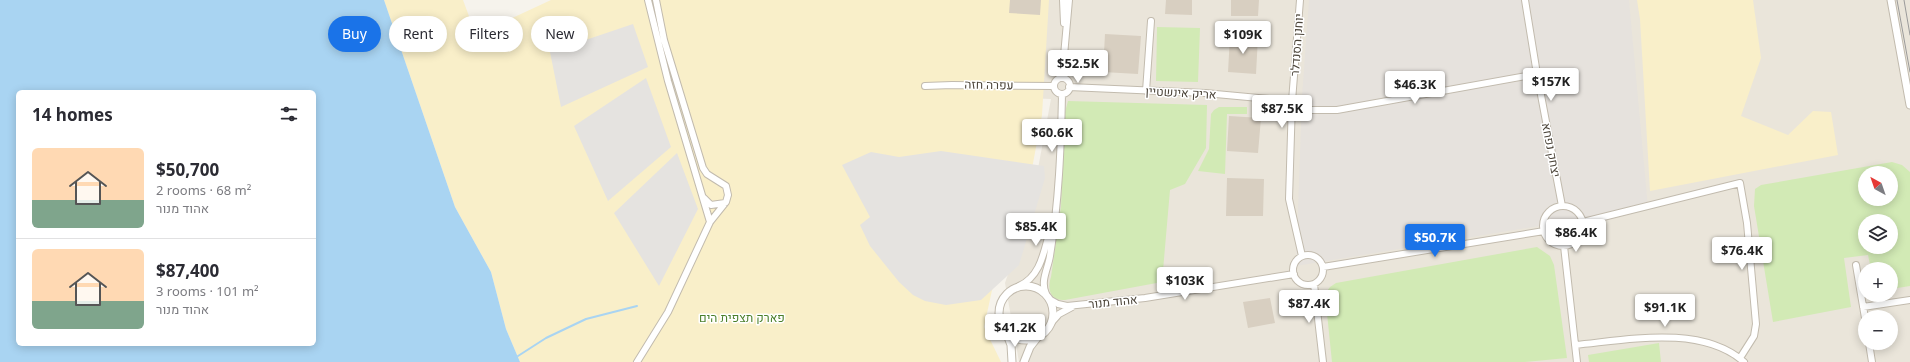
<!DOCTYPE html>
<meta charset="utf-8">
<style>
body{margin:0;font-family:"Noto Sans",Heebo,sans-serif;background:#f7f7f7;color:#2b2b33;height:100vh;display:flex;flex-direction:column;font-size:15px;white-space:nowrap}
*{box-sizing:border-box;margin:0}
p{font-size:13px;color:#7c7c81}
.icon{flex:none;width:22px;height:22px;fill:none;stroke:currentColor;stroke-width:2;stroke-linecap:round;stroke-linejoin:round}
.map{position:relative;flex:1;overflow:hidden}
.panel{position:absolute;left:16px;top:90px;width:300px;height:256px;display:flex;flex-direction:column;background:#fff;border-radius:6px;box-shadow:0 2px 10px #0003}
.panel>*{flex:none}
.banner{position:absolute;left:328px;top:16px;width:380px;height:36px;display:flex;gap:8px}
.needle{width:26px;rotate:320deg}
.fabs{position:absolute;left:1858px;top:166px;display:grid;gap:8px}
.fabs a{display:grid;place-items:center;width:40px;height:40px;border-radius:50%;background:#fff;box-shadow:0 2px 10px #0003;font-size:20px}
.price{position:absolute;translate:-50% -34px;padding:0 9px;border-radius:4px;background:#fff;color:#222;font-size:13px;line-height:26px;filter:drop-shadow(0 1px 2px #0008)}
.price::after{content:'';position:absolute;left:50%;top:24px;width:12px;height:9px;margin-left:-6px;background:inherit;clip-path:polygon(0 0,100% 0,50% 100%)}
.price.current{background:#1a73e8;color:#fff}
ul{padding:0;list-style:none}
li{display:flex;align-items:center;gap:12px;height:100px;padding:0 16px}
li+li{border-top:1px solid #e1e1e2}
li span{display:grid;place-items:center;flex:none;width:112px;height:80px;border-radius:6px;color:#555}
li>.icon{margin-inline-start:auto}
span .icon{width:48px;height:48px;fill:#fffc;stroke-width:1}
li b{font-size:17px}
h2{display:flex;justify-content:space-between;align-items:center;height:48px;padding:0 16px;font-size:17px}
.pill{padding:0 14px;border-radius:18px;background:#fff;box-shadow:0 2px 10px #0003;font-size:14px;line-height:36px}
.pill.current{background:#1a73e8;color:#fff}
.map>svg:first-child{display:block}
.residential{fill:#eae5da;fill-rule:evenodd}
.industrial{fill:#e6e2dd}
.green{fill:#d2eab5;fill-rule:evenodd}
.sand{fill:#f9efc9}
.parking{fill:#e5e3e0}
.water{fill:#a9d4f2;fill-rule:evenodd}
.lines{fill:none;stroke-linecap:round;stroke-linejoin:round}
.stream{stroke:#a9d4f2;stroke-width:2}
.building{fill:#d8cfc1}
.minor-casing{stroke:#c2bbae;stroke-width:8}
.tertiary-casing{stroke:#c2bbae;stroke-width:9}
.minor{stroke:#fff;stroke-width:6}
.tertiary{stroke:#fff;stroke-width:7}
.tram{stroke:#9a9a9a;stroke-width:1}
.labels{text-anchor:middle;stroke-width:3;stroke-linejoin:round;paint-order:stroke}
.street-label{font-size:12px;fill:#4b4439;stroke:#fff}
.park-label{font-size:12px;fill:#4a7f2a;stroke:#fff}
</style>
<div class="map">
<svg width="1910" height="362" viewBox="0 0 1910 362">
<rect width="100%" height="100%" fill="#f6f3ec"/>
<path class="residential" d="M 933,0 L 1910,0 L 1910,362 L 1019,362 L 1005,283 L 1031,206 L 1051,99 L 920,94 ZM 1865,173 L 1891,173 L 1891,199 L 1865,199 ZM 1865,221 L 1891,221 L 1891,247 L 1865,247 ZM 1865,269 L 1891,269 L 1891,295 L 1865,295 ZM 1865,317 L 1891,317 L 1891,343 L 1865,343 Z"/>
<path class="industrial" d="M 1309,0 L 1629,0 L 1648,208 L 1296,266 L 1302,97 Z"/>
<path class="green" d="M 1157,27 L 1200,28 L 1198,82 L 1156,81 Z
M 1068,101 L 1207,105 L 1206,148 L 1185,184 L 1170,190 L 1162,282 L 1065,300 C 1050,301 1047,289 1051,277 L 1061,206 L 1065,112 Z
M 1219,107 L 1247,107 L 1247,114 L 1227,114 L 1225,174 L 1198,171 L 1209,149 L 1211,114 L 1214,110 Z
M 1892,162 L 1902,165 L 1910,172 L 1910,286 L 1891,289 L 1891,269 L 1871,269 L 1868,255 L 1844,258 L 1851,307 L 1773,322 L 1754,206 L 1755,189 L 1761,185 ZM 1865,173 L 1891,173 L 1891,199 L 1865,199 ZM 1865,221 L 1891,221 L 1891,247 L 1865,247 Z
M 1537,247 L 1550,256 L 1554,265 L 1567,358 L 1525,362 L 1332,362 L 1325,294 L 1330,287 L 1336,283 Z
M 1659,343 L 1661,362 L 1589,362 L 1588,355 Z"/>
<path class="sand" d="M 384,0 L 463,0 L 476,35 L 551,0 L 1049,0 L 1042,115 L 1031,174 L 994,281 L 984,327 L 1001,362 L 520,362 L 506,329 L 491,272 L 455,207 Z
M 1637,0 L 1753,0 L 1761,58 L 1741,116 L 1788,135 L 1813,111 L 1831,112 L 1838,155 L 1650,191 L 1640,19 Z"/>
<path class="parking" d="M 633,24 L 648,67 L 561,107 L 550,52 Z
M 646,78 L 671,147 L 608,201 L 574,126 Z
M 941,151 L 1044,166 L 1045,178 L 1019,265 L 981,300 L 946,305 L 925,301 L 913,295 L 899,282 L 870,246 L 860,225 L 870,217 L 842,165 L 871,152 L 899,157 Z
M 677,153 L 698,209 L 659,286 L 614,213 Z"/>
<path class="water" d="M 0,0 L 384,0 L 455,207 L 491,272 L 506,329 L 520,362 L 0,362 ZM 18,92 L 314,92 L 314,344 L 18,344 Z"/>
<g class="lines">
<path class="stream" d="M 518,356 L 546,338 L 586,319 L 637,306"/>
</g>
<path class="building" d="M 1010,0 L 1041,0 L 1040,15 L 1009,13 Z
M 1166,0 L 1192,0 L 1192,15 L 1165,14 Z
M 1231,0 L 1259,0 L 1258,16 L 1231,16 Z
M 1105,34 L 1141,36 L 1138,74 L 1103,72 Z
M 1230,36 L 1258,37 L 1256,74 L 1228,72 Z
M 1229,116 L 1261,118 L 1258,153 L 1227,151 Z
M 1227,178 L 1264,179 L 1263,216 L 1226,216 Z
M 1270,298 L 1275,323 L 1248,328 L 1243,302 Z"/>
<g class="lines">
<defs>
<path id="minor" d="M 648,0 L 668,81 L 710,222
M 1063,0 L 1064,23
M 1300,0 L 1292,101 L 1289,199 L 1302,256
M 1525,0 L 1537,74 L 1562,206
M 1062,78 L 1069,0
M1054 86a8 8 0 1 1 16 0a8 8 0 1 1-16 0Z
M 925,86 L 952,85 L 1054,86
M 1069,87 L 1205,93 L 1292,101
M 1146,91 L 1151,21
M 1292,110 L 1337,110 L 1537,74
M 704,198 L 711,205 L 725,203
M1543 226a20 20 0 1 1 40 0a20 20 0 1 1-40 0Z
M 1583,222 L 1740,183 L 1747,223 L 1756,324 L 1754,336 L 1740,358
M 1564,246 L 1577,362
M1293 270a15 15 0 1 1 30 0a15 15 0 1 1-30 0Z
M 1856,265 L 1865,318
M 1323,267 L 1544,231
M 1314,284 L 1323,362
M 1019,286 C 1042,276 1044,249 1051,227
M 1046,294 C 1040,281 1048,269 1050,256 C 1059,201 1061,148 1062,94
M 1049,299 L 1058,304 L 1067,306 L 1145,298 L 1294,274
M 1863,307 L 1910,300
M 1051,323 L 1059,314 L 1072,307
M 1869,343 L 1872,362
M 1575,345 C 1627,340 1701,324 1744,362
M 637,362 L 668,312 L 710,222 L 726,202 L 728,195 L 726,186 L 707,174 L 703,168 L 664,40 L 656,0"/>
<path id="tertiary" d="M 1891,0 L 1910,105
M999 313a27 27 0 1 1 54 0a27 27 0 1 1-54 0Z
M 1006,332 L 1011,345 L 1012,362
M 1024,362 L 1030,347 L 1037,338"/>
</defs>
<use href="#minor" class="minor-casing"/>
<use href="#tertiary" class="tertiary-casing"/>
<use href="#minor" class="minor"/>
<use href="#tertiary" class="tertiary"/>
<path class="tram" d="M 1897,0 L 1910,72
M 1904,0 L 1910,35"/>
</g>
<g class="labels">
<g class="street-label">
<text transform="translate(1297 45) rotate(-86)" y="4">יוחנן הסנדלר</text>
<text transform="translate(989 85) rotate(1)" y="4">עפרה חזה</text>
<text transform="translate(1181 93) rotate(3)" y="4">אריק אינשטיין</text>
<text transform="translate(1551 150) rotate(79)" y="4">יצחק נפחא</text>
<text transform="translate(1113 302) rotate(-6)" y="4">אהוד מנור</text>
</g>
<g class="park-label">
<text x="742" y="322">פארק תצפית הים</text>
</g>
</g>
</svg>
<div class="fabs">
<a><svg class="needle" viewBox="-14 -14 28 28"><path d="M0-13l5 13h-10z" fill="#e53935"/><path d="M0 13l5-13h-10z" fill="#7c7c81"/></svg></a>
<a><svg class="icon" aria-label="layers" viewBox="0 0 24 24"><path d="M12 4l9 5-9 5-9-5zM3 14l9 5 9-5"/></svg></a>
<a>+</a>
<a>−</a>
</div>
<b class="price" style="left:1243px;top:55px">$109K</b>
<b class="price" style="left:1078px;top:84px">$52.5K</b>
<b class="price" style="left:1551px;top:102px">$157K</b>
<b class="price" style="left:1415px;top:105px">$46.3K</b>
<b class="price" style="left:1282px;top:129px">$87.5K</b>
<b class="price" style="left:1052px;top:153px">$60.6K</b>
<b class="price" style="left:1036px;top:247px">$85.4K</b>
<b class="price" style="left:1576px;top:253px">$86.4K</b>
<b class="price current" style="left:1435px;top:258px">$50.7K</b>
<b class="price" style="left:1742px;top:271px">$76.4K</b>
<b class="price" style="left:1185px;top:301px">$103K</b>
<b class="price" style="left:1309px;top:324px">$87.4K</b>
<b class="price" style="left:1665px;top:328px">$91.1K</b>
<b class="price" style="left:1015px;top:348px">$41.2K</b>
<div class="banner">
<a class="pill current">Buy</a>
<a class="pill">Rent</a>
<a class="pill">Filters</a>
<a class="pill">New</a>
</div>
<section class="panel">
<h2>14 homes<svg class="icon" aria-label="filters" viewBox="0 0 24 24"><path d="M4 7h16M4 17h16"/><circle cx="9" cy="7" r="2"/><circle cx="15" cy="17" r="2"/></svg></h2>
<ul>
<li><span style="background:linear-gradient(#ffd9b3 65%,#7fa58c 0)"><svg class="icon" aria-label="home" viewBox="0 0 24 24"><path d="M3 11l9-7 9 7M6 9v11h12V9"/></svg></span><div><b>$50,700</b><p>2 rooms · 68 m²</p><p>אהוד מנור</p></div></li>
<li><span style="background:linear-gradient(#ffd9b3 65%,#7fa58c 0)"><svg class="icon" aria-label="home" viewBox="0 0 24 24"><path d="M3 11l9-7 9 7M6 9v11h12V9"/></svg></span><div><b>$87,400</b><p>3 rooms · 101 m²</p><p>אהוד מנור</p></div></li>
</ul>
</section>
</div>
